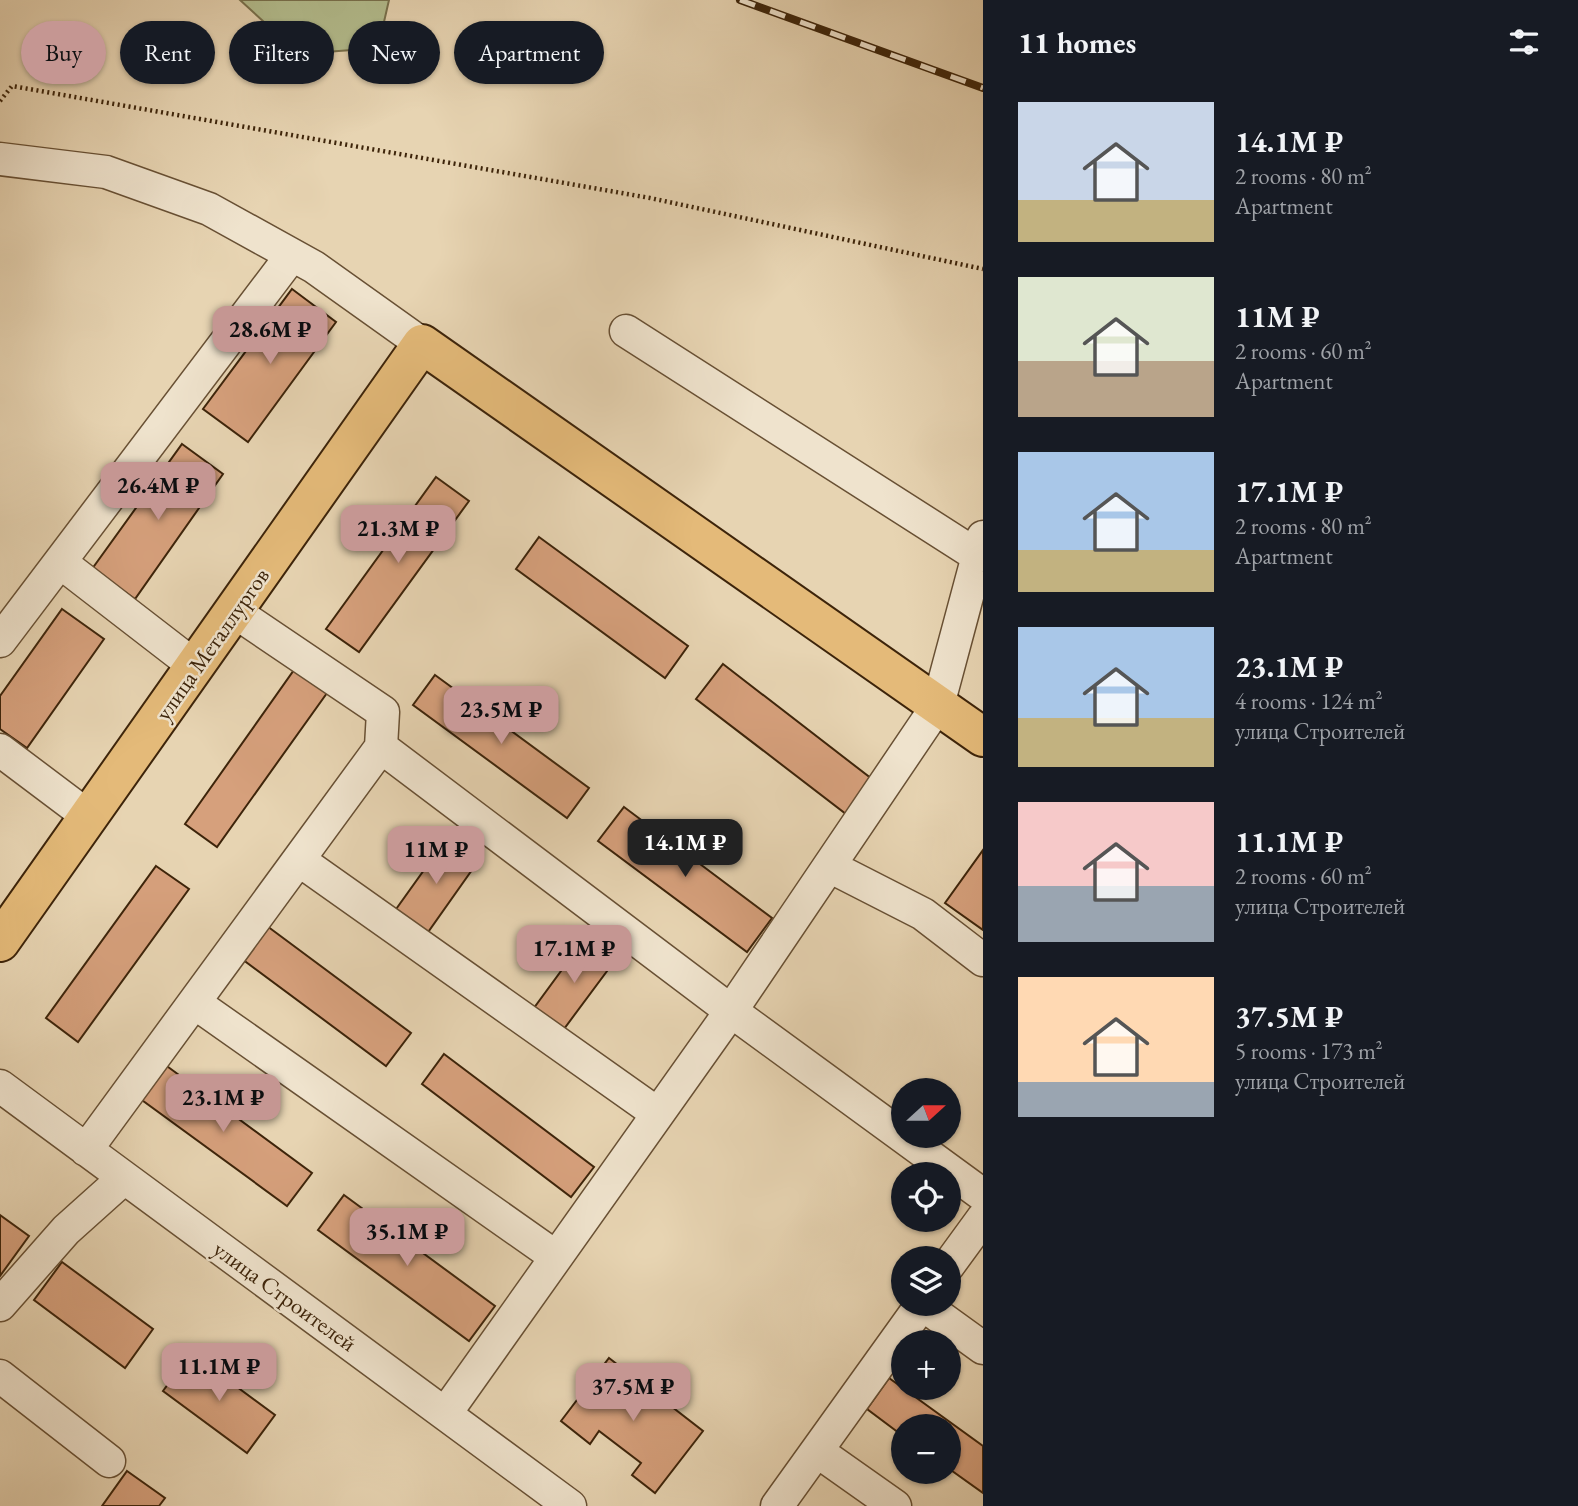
<!DOCTYPE html>
<meta charset="utf-8">
<style>
body{margin:0;font-family:"EB Garamond",serif;background:#20242c;color:#f1f3f6;height:100vh;display:flex;flex-direction:column;font-size:26px;white-space:nowrap}
*{box-sizing:border-box;margin:0}
p{font-size:23px;color:#9ea1a6}
.icon{flex:none;width:38px;height:38px;fill:none;stroke:currentColor;stroke-width:2;stroke-linecap:round;stroke-linejoin:round}
.map{position:relative;flex:1;overflow:hidden}
.details{display:flex;flex-direction:column;background:#171b24;width:595px}
.details>*{flex:none}
.hud{position:absolute;left:21px;top:21px;width:665px;height:63px;display:flex;gap:14px}
.needle{width:46px;rotate:69deg}
.controls{position:absolute;left:891px;top:1078px;display:grid;gap:14px}
.controls a{display:grid;place-items:center;width:70px;height:70px;border-radius:50%;background:#171b24;box-shadow:0 2px 5px #0004;font-size:35px}
.price{position:absolute;translate:-50% -60px;padding:0 16px;border-radius:14px;background:#c59692;color:#111;font-size:23px;line-height:46px;filter:drop-shadow(0 2px 4px #0008)}
.price::after{content:'';position:absolute;left:50%;top:42px;width:21px;height:16px;margin-left:-10px;background:inherit;clip-path:polygon(0 0,100% 0,50% 100%)}
.price.on{background:#222;color:#fff}
ul{padding:0;list-style:none}
li{display:flex;align-items:center;gap:21px;height:175px;padding:0 35px}
li span{display:grid;place-items:center;flex:none;width:196px;height:140px;border-radius:0px;color:#555}
li>.icon{margin-inline-start:auto}
span .icon{width:84px;height:84px;fill:#fffc;stroke-width:1}
li b{font-size:30px}
h2{display:flex;justify-content:space-between;align-items:center;height:84px;padding:0 35px;font-size:30px}
.tag{padding:0 24px;border-radius:32px;background:#171b24;box-shadow:0 2px 5px #0004;font-size:24px;line-height:63px}
.tag.on{background:#c59692;color:#111}
main{display:flex;flex:1;min-height:0}
.map>svg:first-child{display:block}
.green{fill:#b3bd8e;stroke:#78704c;stroke-width:2}
.building{fill:#d6a07c;stroke:#3d240a;stroke-width:2}
.lines{fill:none;stroke-linecap:round;stroke-linejoin:round}
.minor-casing{stroke:#685034;stroke-width:35}
.major-casing{stroke:#3d240a;stroke-width:42}
.path{stroke:#3d240a;stroke-width:4.5;stroke-dasharray:2 3.5;stroke-linecap:butt}
.minor{stroke:#efe3cd;stroke-width:32}
.major{stroke:#e4ba79;stroke-width:38}
.rail-casing{stroke:#3d240a;stroke-width:8}
.rail{stroke:#efe3cd;stroke-width:5;stroke-dasharray:16;stroke-linecap:butt}
.labels{text-anchor:middle;stroke-width:5;stroke-linejoin:round;paint-order:stroke}
.street-label{font-size:23px;fill:#3d240a;stroke:#efe3cd}
</style>
<main>
<div class="map">
<svg width="983" height="1506" viewBox="0 0 983 1506">
<rect width="100%" height="100%" fill="#e7d4b2"/>
<filter id="stains"><feTurbulence type="fractalNoise" baseFrequency=".00286" numOctaves="4"/><feColorMatrix values="0 0 0 0 .2 0 0 0 0 .09 0 0 0 0 .02 0 0 0 .5 -.17"/></filter>
<radialGradient id="worn" r=".72"><stop offset=".6" stop-color="#630" stop-opacity="0"/><stop offset="1" stop-color="#630" stop-opacity=".3"/></radialGradient>
<path class="green" d="M 240,0 L 389,0 L 378,48 L 299,54 Z"/>
<path class="building" d="M 292,289 L 336,322 L 248,442 L 203,409 Z
M 182,444 L 223,474 L 135,599 L 92,569 Z
M 436,477 L 469,501 L 359,652 L 326,629 Z
M 539,537 L 688,646 L 665,678 L 516,569 Z
M 62,609 L 104,639 L 27,748 L 0,729 L 0,696 Z
M 723,664 L 872,779 L 846,814 L 696,699 Z
M 294,670 L 327,693 L 217,847 L 185,824 Z
M 435,675 L 589,788 L 567,818 L 413,705 Z
M 624,807 L 772,918 L 747,952 L 598,841 Z
M 447,838 L 479,860 L 426,935 L 394,912 Z
M 983,850 L 983,930 L 945,903 Z
M 156,866 L 189,889 L 78,1042 L 46,1018 Z
M 267,926 L 411,1033 L 386,1066 L 242,959 Z
M 586,937 L 616,959 L 561,1033 L 531,1012 Z
M 444,1054 L 594,1167 L 571,1197 L 422,1084 Z
M 160,1061 L 312,1173 L 287,1206 L 135,1095 Z
M 344,1195 L 495,1306 L 469,1341 L 318,1230 Z
M 0,1215 L 29,1236 L 0,1276 Z
M 62,1262 L 153,1329 L 125,1368 L 34,1300 Z
M 191,1353 L 275,1415 L 247,1453 L 163,1391 Z
M 609,1358 L 703,1431 L 655,1493 L 632,1475 L 641,1463 L 599,1431 L 590,1444 L 561,1421 Z
M 889,1378 L 983,1446 L 983,1493 L 948,1468 L 948,1426 L 903,1426 L 903,1436 L 867,1409 Z
M 127,1471 L 165,1498 L 159,1506 L 102,1506 Z"/>
<g class="lines">
<defs>
<path id="minor" d="M 0,159 L 106,172 L 209,209 L 314,267 L 422,344
M 626,331 L 978,556
M 60,562 L 196,667
M 235,612 L 383,712 L 381,747
M 0,641 L 292,255
M 0,750 L 89,817
M 299,860 L 658,1114
M 829,866 L 923,914 L 983,960
M 195,1003 L 556,1257
M 0,1086 L 570,1506
M 86,1150 L 381,747 L 731,1011 L 983,1195
M 948,1266 L 983,1218
M 0,1305 L 66,1230 L 124,1178
M 0,1376 L 109,1461
M 445,1414 L 731,1011 L 938,705 L 983,537
M 817,1451 L 895,1506
M 777,1506 L 922,1304 L 983,1348"/>
<path id="major" d="M 0,942 L 422,344 L 983,737"/>
</defs>
<use href="#minor" class="minor-casing"/>
<use href="#major" class="major-casing"/>
<path class="path" d="M 0,101 L 12,86 L 650,198 L 983,269"/>
<use href="#minor" class="minor"/>
<use href="#major" class="major"/>
<defs>
<path id="rail" d="M 740,0 L 983,88"/>
</defs>
<use href="#rail" class="rail-casing"/>
<use href="#rail" class="rail"/>
</g>
<g class="labels">
<g class="street-label">
<text transform="translate(212 644) rotate(-55)" y="8">улица Металлургов</text>
<text transform="translate(285 1296) rotate(36)" y="8">улица Строителей</text>
</g>
</g>
<rect width="100%" height="100%" filter="url(#stains)"/>
<rect width="100%" height="100%" fill="url(#worn)"/>
</svg>
<div class="controls">
<a><svg class="needle" viewBox="-14 -14 28 28"><path d="M0-13l5 13h-10z" fill="#e53935"/><path d="M0 13l5-13h-10z" fill="#9ea1a6"/></svg></a>
<a><svg class="icon" aria-label="locate" viewBox="0 0 24 24"><circle cx="12" cy="12" r="6"/><path d="M12 2v4M12 18v4M2 12h4M18 12h4"/></svg></a>
<a><svg class="icon" aria-label="layers" viewBox="0 0 24 24"><path d="M12 4l9 5-9 5-9-5zM3 14l9 5 9-5"/></svg></a>
<a>+</a>
<a>−</a>
</div>
<b class="price" style="left:270px;top:366px">28.6M ₽</b>
<b class="price" style="left:158px;top:522px">26.4M ₽</b>
<b class="price" style="left:398px;top:565px">21.3M ₽</b>
<b class="price" style="left:501px;top:746px">23.5M ₽</b>
<b class="price on" style="left:685px;top:879px">14.1M ₽</b>
<b class="price" style="left:436px;top:886px">11M ₽</b>
<b class="price" style="left:574px;top:985px">17.1M ₽</b>
<b class="price" style="left:223px;top:1134px">23.1M ₽</b>
<b class="price" style="left:407px;top:1268px">35.1M ₽</b>
<b class="price" style="left:219px;top:1403px">11.1M ₽</b>
<b class="price" style="left:633px;top:1423px">37.5M ₽</b>
<div class="hud">
<a class="tag on">Buy</a>
<a class="tag">Rent</a>
<a class="tag">Filters</a>
<a class="tag">New</a>
<a class="tag">Apartment</a>
</div>
</div>
<section class="details">
<h2>11 homes<svg class="icon" aria-label="filters" viewBox="0 0 24 24"><path d="M4 7h16M4 17h16"/><circle cx="9" cy="7" r="2"/><circle cx="15" cy="17" r="2"/></svg></h2>
<ul>
<li><span style="background:linear-gradient(#c9d6e8 70%,#c2b280 0)"><svg class="icon" aria-label="home" viewBox="0 0 24 24"><path d="M3 11l9-7 9 7M6 9v11h12V9"/></svg></span><div><b>14.1M ₽</b><p>2 rooms · 80 m²</p><p>Apartment</p></div></li>
<li><span style="background:linear-gradient(#dfe7d0 60%,#b9a48a 0)"><svg class="icon" aria-label="home" viewBox="0 0 24 24"><path d="M3 11l9-7 9 7M6 9v11h12V9"/></svg></span><div><b>11M ₽</b><p>2 rooms · 60 m²</p><p>Apartment</p></div></li>
<li><span style="background:linear-gradient(#a9c7e8 70%,#c2b280 0)"><svg class="icon" aria-label="home" viewBox="0 0 24 24"><path d="M3 11l9-7 9 7M6 9v11h12V9"/></svg></span><div><b>17.1M ₽</b><p>2 rooms · 80 m²</p><p>Apartment</p></div></li>
<li><span style="background:linear-gradient(#a9c7e8 65%,#c2b280 0)"><svg class="icon" aria-label="home" viewBox="0 0 24 24"><path d="M3 11l9-7 9 7M6 9v11h12V9"/></svg></span><div><b>23.1M ₽</b><p>4 rooms · 124 m²</p><p>улица Строителей</p></div></li>
<li><span style="background:linear-gradient(#f6c9c9 60%,#9aa5b1 0)"><svg class="icon" aria-label="home" viewBox="0 0 24 24"><path d="M3 11l9-7 9 7M6 9v11h12V9"/></svg></span><div><b>11.1M ₽</b><p>2 rooms · 60 m²</p><p>улица Строителей</p></div></li>
<li><span style="background:linear-gradient(#ffd9b3 75%,#9aa5b1 0)"><svg class="icon" aria-label="home" viewBox="0 0 24 24"><path d="M3 11l9-7 9 7M6 9v11h12V9"/></svg></span><div><b>37.5M ₽</b><p>5 rooms · 173 m²</p><p>улица Строителей</p></div></li>
</ul>
</section>
</main>
